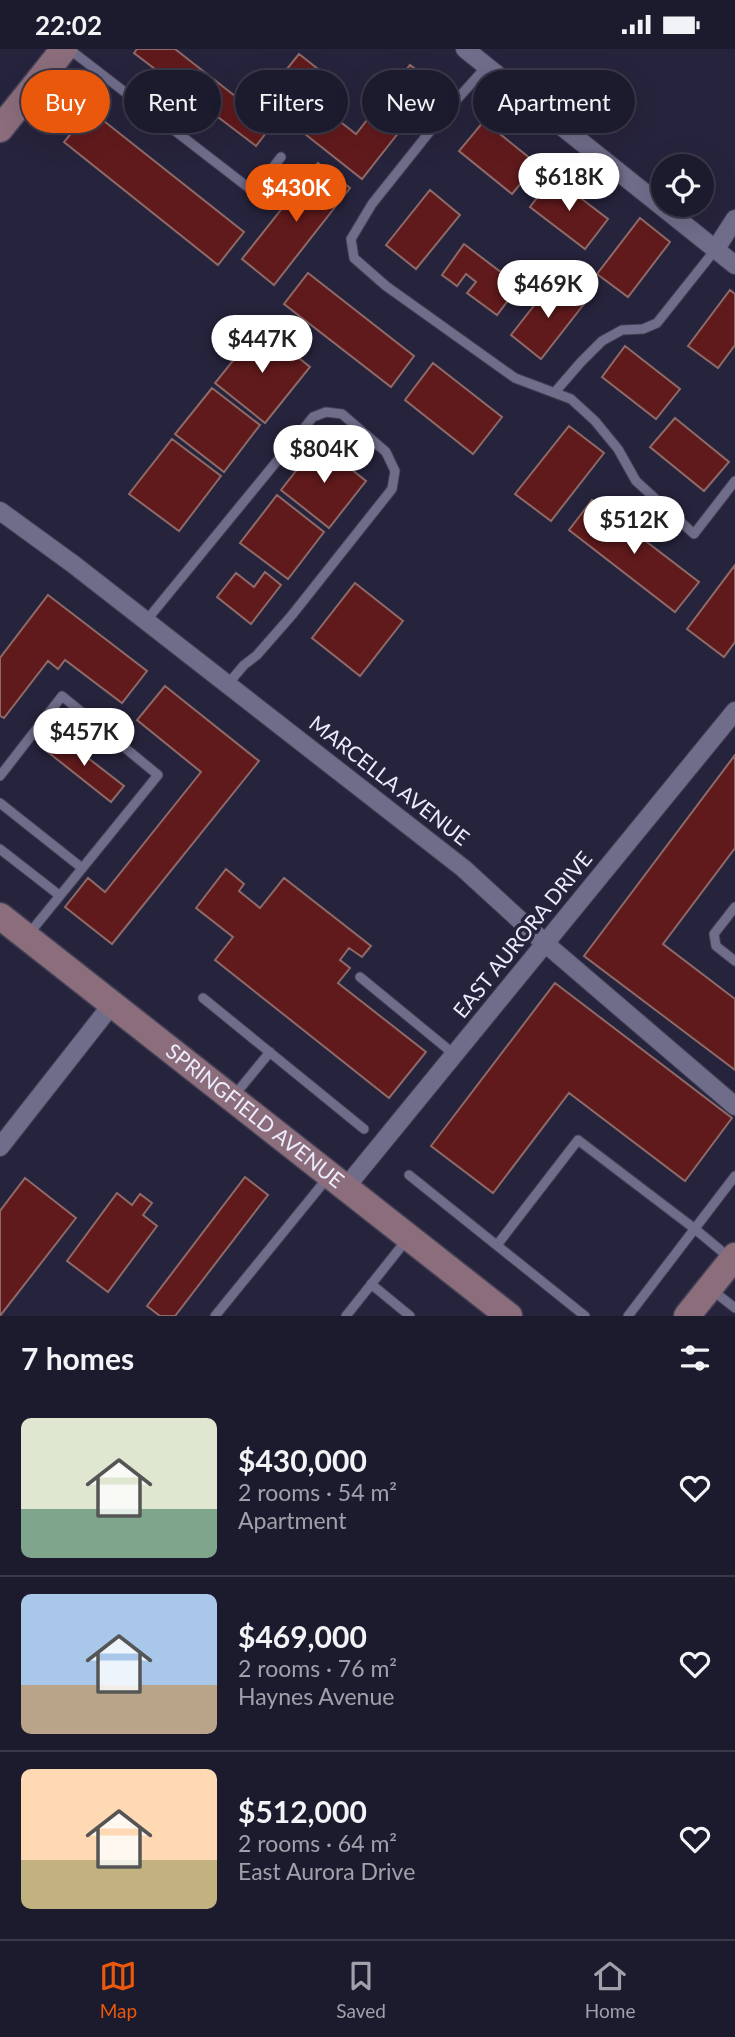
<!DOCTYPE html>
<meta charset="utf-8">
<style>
body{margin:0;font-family:Lato,sans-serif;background:#252335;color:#f1f3f6;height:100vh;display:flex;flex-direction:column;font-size:26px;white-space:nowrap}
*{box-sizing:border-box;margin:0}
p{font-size:23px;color:#a0a1aa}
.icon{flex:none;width:38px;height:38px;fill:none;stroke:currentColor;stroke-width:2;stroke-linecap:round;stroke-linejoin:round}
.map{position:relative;height:1267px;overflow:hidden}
.panel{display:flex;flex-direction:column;background:#1c1a2d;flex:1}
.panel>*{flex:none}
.top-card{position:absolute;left:21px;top:21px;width:693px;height:63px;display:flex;gap:14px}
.buttons{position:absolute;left:651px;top:105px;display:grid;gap:14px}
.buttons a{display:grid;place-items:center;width:63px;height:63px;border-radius:50%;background:#1c1a2d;box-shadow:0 7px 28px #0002,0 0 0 2px #3a3849;font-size:35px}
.price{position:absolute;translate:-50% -60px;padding:0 16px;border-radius:24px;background:#fff;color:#222;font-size:23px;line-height:46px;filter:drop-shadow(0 2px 4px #0008)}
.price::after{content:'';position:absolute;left:50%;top:42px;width:21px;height:16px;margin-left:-10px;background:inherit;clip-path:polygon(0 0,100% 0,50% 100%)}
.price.current{background:#ea580c;color:#fff}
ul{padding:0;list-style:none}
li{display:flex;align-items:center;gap:21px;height:175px;padding:0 21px}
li+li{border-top:2px solid #3a3849}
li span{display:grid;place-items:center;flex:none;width:196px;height:140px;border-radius:10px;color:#555}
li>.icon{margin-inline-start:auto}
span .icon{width:84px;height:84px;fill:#fffc;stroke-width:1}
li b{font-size:30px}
h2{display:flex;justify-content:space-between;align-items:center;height:84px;padding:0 21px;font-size:30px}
.tag{padding:0 24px;border-radius:32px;background:#1c1a2d;box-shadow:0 7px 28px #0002,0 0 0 2px #3a3849;font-size:24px;line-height:63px}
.tag.current{background:#ea580c;color:#fff}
.status{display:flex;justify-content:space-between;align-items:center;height:49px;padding:0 35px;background:#1c1a2d;direction:ltr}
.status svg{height:19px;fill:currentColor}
.tab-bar{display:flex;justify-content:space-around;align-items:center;height:98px;border-top:2px solid #3a3849;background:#1c1a2d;font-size:19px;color:#a0a1aa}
.tab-bar a{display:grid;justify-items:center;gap:4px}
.tab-bar .current{color:#ea580c}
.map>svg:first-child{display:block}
.building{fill:#611a1c;stroke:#8d6a68;stroke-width:2}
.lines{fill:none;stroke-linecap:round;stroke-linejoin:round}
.lane-casing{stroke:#444157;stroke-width:11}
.street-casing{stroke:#444157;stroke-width:20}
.secondary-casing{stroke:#444157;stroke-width:29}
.lane{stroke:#6f6d8a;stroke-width:9}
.street{stroke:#6f6d8a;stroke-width:18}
.secondary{stroke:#8b6d7b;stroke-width:26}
.labels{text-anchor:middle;stroke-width:7;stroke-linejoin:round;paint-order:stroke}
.street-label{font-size:21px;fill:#edecfd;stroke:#26233c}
</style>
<div class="status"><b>22:02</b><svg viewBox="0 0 49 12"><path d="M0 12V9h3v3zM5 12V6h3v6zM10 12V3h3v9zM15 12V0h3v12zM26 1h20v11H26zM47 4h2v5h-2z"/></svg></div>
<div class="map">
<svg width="735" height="1267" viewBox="0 0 735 1267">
<rect width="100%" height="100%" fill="#26233c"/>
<path class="building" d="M 137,0 L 175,0 L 272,76 L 256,97 L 134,4 Z
M 299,5 L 323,24 L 306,46 L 356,85 L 410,16 L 436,36 L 362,130 L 262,51 Z
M 90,61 L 244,183 L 218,216 L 64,93 Z
M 484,72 L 537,115 L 512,145 L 459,102 Z
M 318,114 L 350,139 L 274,236 L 242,210 Z
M 553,128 L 608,170 L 585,200 L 530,158 Z
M 430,141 L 460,166 L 416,220 L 386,196 Z
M 640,169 L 670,193 L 628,248 L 597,225 Z
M 464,195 L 519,237 L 497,266 L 467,244 L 476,233 L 466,225 L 457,237 L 442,226 Z
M 308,224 L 414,307 L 391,338 L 284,255 Z
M 554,231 L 584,255 L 541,310 L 511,286 Z
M 730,241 L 735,245 L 735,296 L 718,319 L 688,297 Z
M 260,278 L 310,318 L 265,374 L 215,334 Z
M 625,297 L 680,340 L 656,370 L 602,328 Z
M 433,314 L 502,368 L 473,405 L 405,351 Z
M 212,339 L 260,376 L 224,423 L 175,385 Z
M 675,369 L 729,413 L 704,442 L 650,398 Z
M 569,377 L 604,404 L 551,472 L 515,445 Z
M 172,390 L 221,427 L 179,482 L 129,445 Z
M 318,394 L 366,432 L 329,479 L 281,441 Z
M 277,446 L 324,483 L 288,530 L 240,494 Z
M 592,451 L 699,533 L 675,563 L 569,481 Z
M 735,516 L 735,593 L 724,608 L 687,580 Z
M 265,523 L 281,536 L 251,575 L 217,548 L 236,524 L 254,538 Z
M 355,534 L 403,572 L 360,627 L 312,589 Z
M 48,546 L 147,622 L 122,654 L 65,611 L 58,620 L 48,612 L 4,669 L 0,667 L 0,609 Z
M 165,637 L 259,712 L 112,895 L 65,858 L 88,829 L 105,843 L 201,723 L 137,671 Z
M 56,684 L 124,737 L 111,753 L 44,700 Z
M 735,706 L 735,799 L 663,895 L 735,950 L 735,1021 L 584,907 Z
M 226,820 L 244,835 L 239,842 L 260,859 L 284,829 L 371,897 L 362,908 L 349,899 L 340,911 L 350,919 L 338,934 L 426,1003 L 389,1049 L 215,911 L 233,888 L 196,859 Z
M 555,934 L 732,1069 L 685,1132 L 569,1044 L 493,1144 L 431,1097 Z
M 245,1128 L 268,1146 L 175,1267 L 160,1267 L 147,1257 Z
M 25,1129 L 76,1169 L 0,1267 L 0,1162 Z
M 117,1144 L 132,1156 L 140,1145 L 152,1154 L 143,1166 L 157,1177 L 108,1243 L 67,1212 Z"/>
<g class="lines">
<defs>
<path id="lane" d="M 69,0 L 254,143 L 281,108
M 486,18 L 443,66 L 372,155 L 351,190 L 354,209 L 386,237 L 515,329 L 571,350 L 595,372 L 618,400 L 636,432 L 694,485 L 735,432
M 555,343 L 581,313 L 602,292 L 622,281 L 643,280 L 657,274 L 715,201
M 146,572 L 313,368 L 326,363 L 342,365 L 386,403 L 395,422 L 392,440 L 292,566 L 257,606 L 244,616 L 227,636
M 0,727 L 62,647 L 158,726 L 28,886
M 0,754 L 82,819
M 0,800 L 59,846
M 735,858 L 714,885 L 716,897 L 735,912
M 360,928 L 455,1006
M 203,949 L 364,1080
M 233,1048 L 270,1003
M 409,1126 L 585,1267
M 497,1196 L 578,1091 L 695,1180 L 731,1210
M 371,1235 L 410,1267
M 712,1241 L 735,1259
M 215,1267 L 329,1127
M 346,1267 L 408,1189
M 628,1267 L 735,1127"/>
<path id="street" d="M 465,0 L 735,216
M 715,201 L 735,170
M 0,462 L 73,515 L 463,819 L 546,895 L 735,1057
M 0,1098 L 113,954
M 346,1138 L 735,662"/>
<g id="secondary">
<path d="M 0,80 L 64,0"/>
<path id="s1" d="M 0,867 L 509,1267"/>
<path d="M 687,1267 L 735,1207"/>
</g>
</defs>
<use href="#lane" class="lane-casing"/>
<use href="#street" class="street-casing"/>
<use href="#secondary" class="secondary-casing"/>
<use href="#lane" class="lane"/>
<use href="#street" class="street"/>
<use href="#secondary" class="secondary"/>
</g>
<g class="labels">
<g class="street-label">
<text transform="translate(389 732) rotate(38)" y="7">MARCELLA AVENUE</text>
<text transform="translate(523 886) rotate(-51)" y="7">EAST AURORA DRIVE</text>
<text dy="7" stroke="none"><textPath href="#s1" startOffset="324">SPRINGFIELD AVENUE</textPath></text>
</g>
</g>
</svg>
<div class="buttons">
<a><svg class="icon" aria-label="locate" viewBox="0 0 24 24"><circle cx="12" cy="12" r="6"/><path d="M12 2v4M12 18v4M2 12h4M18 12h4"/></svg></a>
</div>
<b class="price" style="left:569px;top:164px">$618K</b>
<b class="price current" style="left:296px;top:175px">$430K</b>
<b class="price" style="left:548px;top:271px">$469K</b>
<b class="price" style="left:262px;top:326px">$447K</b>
<b class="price" style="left:324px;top:436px">$804K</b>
<b class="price" style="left:634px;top:507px">$512K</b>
<b class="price" style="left:84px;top:719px">$457K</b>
<div class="top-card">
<a class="tag current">Buy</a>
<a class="tag">Rent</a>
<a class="tag">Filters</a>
<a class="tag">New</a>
<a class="tag">Apartment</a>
</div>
</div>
<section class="panel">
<h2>7 homes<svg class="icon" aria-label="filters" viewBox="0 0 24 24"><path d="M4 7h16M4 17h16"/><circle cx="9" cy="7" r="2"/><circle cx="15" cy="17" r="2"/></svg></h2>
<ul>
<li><span style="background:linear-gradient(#dfe7d0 65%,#7fa58c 0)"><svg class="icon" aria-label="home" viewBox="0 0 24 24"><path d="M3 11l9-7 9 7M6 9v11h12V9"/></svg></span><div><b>$430,000</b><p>2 rooms · 54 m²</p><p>Apartment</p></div><svg class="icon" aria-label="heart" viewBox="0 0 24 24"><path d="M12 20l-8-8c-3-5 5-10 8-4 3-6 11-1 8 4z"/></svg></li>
<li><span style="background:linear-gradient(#a9c7e8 65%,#b9a48a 0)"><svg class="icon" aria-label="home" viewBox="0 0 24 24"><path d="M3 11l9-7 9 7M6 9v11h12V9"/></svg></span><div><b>$469,000</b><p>2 rooms · 76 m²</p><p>Haynes Avenue</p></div><svg class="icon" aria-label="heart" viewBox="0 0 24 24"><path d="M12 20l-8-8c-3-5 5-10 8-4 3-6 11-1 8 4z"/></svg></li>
<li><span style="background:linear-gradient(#ffd9b3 65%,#c2b280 0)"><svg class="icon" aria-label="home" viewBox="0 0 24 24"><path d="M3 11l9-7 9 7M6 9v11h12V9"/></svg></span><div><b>$512,000</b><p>2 rooms · 64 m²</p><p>East Aurora Drive</p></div><svg class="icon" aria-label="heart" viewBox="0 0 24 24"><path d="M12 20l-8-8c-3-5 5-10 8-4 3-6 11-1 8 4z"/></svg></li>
</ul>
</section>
<nav class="tab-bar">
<a class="current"><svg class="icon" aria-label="map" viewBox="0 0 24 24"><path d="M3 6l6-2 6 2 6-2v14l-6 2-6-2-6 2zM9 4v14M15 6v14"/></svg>Map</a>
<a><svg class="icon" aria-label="saved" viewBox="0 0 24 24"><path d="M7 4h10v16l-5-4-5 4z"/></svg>Saved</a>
<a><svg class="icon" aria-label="home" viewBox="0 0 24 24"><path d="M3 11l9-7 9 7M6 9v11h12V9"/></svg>Home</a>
</nav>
